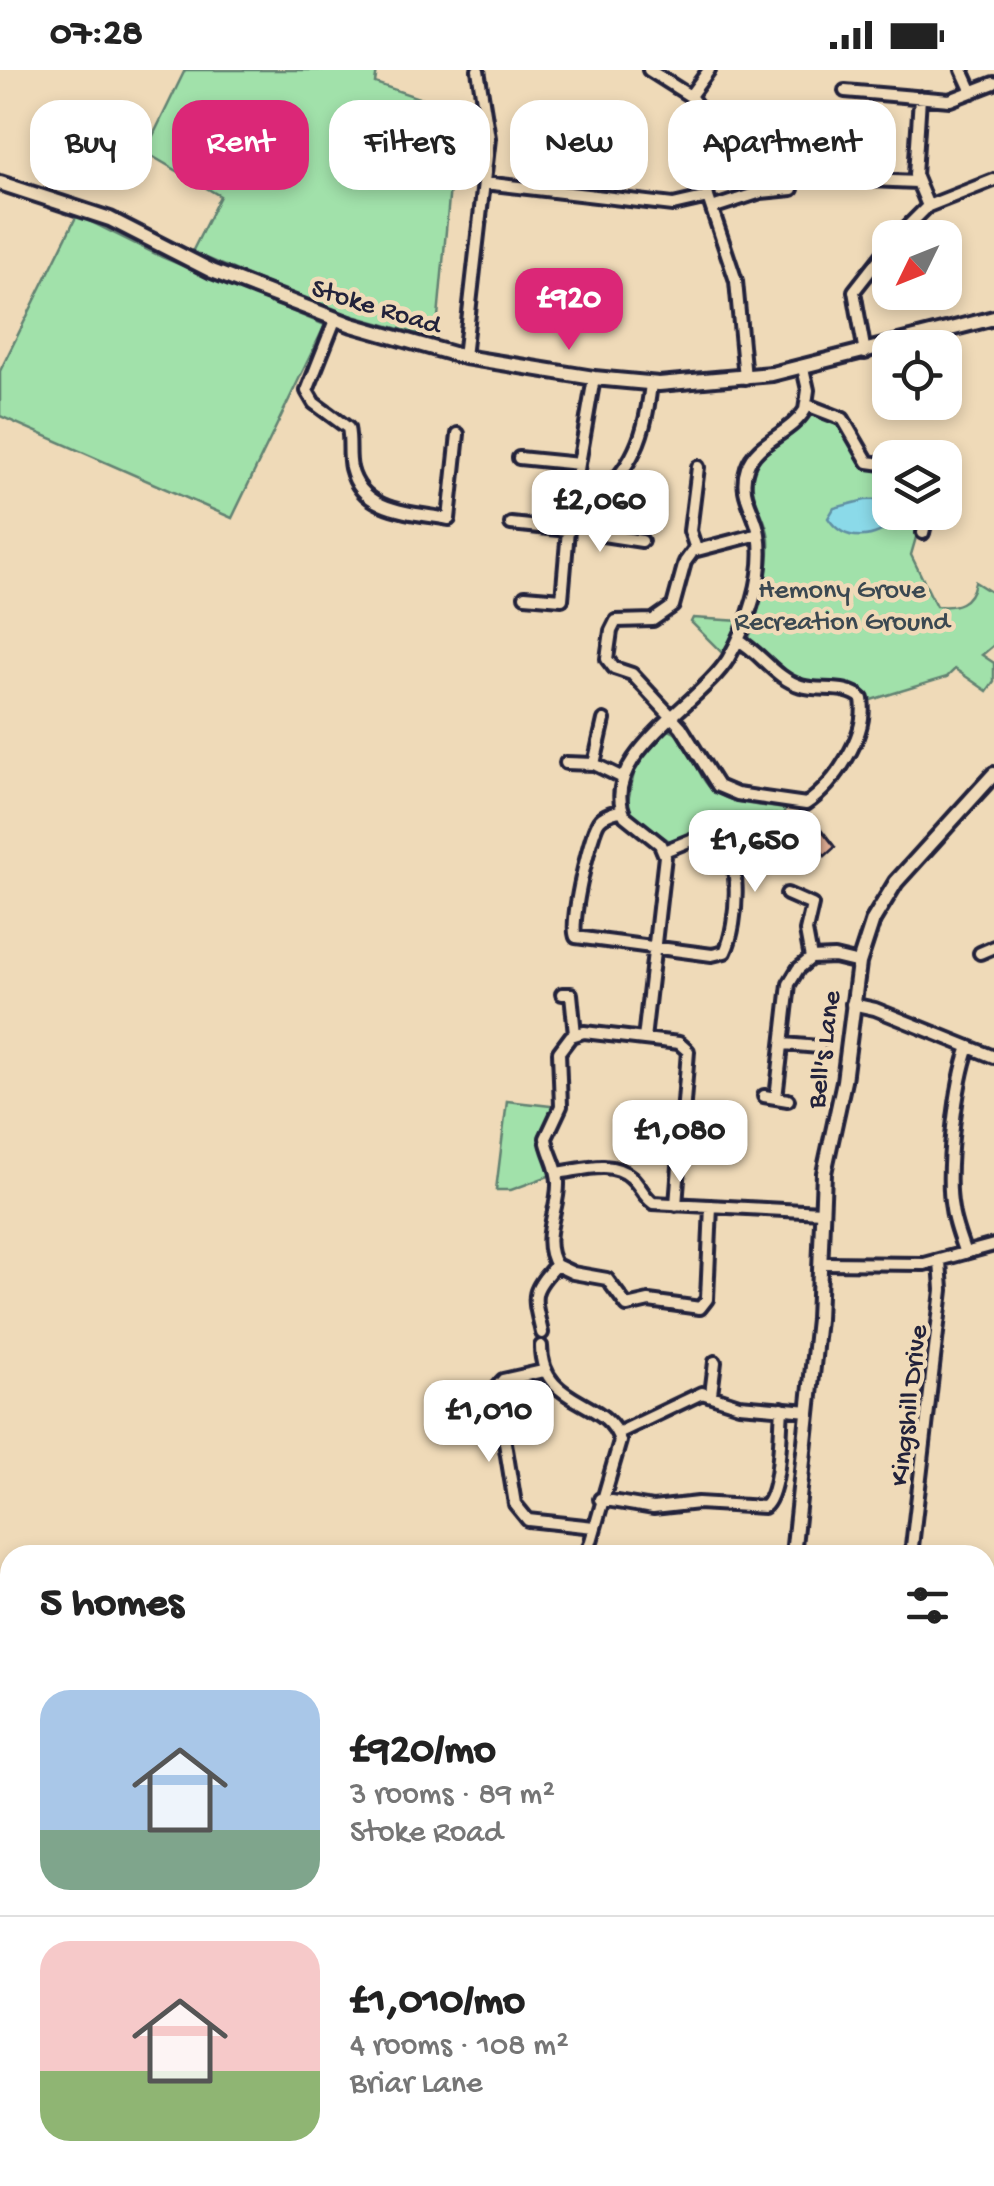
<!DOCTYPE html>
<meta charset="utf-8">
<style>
body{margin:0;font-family:"Gochi Hand",sans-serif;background:#f6f6f6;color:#222;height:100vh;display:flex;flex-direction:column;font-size:38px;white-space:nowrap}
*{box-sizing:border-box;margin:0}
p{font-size:32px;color:#767676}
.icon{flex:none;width:55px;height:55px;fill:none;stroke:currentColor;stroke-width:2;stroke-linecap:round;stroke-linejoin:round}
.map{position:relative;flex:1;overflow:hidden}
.side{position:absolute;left:0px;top:1475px;width:995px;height:642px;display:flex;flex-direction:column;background:#fff;border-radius:30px 30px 0 0;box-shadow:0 5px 15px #0003}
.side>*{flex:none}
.hud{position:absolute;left:30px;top:30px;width:935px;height:90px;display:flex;gap:20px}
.needle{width:65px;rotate:227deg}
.controls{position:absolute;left:872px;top:150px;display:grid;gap:20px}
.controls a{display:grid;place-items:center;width:90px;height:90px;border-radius:20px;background:#fff;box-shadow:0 5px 15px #0003;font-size:50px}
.price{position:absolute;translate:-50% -85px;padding:0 22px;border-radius:20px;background:#fff;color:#222;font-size:32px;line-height:65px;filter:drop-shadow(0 2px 5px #0008)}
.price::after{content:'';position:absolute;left:50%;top:60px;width:30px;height:22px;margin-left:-15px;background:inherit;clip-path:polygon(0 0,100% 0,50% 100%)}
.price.current{background:#db2777;color:#fff}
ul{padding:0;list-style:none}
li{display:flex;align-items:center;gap:30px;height:250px;padding:0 40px}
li+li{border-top:2px solid #e0e0e0}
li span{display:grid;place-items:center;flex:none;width:280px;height:200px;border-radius:30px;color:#555}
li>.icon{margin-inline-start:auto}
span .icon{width:120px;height:120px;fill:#fffc;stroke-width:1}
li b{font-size:42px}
h2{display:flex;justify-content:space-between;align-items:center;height:120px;padding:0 40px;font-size:42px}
.pill{padding:0 35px;border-radius:30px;background:#fff;box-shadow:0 5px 15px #0003;font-size:35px;line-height:90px}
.pill.current{background:#db2777;color:#fff}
.status{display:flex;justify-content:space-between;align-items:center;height:70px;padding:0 50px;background:#fff;direction:ltr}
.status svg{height:28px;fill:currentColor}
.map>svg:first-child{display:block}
.green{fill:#a1e1aa;stroke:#628272;stroke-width:2.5}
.water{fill:#8bdae9;stroke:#6190a3;stroke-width:2.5}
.building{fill:#e3af96;stroke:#22223b;stroke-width:2.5}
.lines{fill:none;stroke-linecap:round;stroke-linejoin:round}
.minor-casing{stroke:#22223b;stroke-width:18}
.tertiary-casing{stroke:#22223b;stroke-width:20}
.primary-casing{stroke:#22223b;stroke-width:22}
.minor{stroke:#efdab8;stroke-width:10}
.tertiary{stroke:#efdab8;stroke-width:12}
.primary{stroke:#faddab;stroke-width:15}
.labels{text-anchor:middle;stroke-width:9;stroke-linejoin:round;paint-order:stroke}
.street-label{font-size:28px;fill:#22223b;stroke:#efdab8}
.park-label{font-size:28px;fill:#3b4851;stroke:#efdab8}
</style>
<div class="status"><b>07:28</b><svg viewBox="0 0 49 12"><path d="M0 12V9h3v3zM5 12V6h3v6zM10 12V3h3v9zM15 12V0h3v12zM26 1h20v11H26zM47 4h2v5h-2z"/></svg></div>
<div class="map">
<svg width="994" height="2116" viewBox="0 0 994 2116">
<rect width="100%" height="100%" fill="#efdab8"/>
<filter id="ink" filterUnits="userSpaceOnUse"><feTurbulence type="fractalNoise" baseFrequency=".01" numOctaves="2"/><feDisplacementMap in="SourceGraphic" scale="20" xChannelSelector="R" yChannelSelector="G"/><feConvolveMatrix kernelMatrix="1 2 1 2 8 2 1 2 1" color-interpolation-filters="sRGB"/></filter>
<g filter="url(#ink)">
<path class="green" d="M 185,0 L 377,0 L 375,13 L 457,41 L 436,269 L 328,239 L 192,182 L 220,126 L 145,82 Z
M 77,145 L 162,187 L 325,255 L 232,448 L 0,346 L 0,301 Z
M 813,342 C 820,345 831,347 837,351 C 861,368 846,402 890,400 L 890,442 L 923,443 L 911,485 L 936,536 C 956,538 971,534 975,512 L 994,524 L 994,575 L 982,585 L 994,593 L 994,611 L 987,621 L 955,599 L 947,607 L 871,630 L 862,619 L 795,609 L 749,568 C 759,539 771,500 769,469 C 767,443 743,423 757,395 C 767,373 798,362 813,342 Z
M 693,548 L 740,551 L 723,584 L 691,552 Z
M 669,660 C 695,669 693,706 715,722 C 733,735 763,735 785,739 L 783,745 L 735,744 L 720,758 L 705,757 L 670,771 L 640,753 L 627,736 L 636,694 Z
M 507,1031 L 559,1037 C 535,1057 541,1079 554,1104 L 511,1120 L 496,1120 Z
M 0,1724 L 10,1725 L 10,1827 L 0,1825 Z
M 985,2095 L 994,2097 L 994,2116 L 674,2116 L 677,2108 L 985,2108 Z
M 378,2108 L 654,2108 L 653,2116 L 376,2116 Z"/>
<path class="water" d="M 890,429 L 890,442 L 896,443 L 896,450 C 876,470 845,474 828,448 L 834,438 L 865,430 Z"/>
<path class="building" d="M 802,750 L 808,756 L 814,750 L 835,777 L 825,786 L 823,783 L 817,789 L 791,762 Z"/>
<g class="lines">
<defs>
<path id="minor" d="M 649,0 L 690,26 L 701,41 L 701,78 L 708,127 L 736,211 L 745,308
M 962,0 L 972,22
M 845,21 L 950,30 L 994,13
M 690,26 L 709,0
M 920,27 L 915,105 L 928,136
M 846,109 L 917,112
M 484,113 L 673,135 L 708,127
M 712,138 L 761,122 L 792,119
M 896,168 L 928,136 L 994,110
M 335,250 L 307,321 L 314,333 L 348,358 C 351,371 348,384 351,398 C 362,443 411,442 449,449 L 458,364
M 865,283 L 854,221 L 890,175
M 464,287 L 489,68 L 478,0
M 807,335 L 843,349 L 868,392 L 890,395
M 519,388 L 579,394 L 568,460 L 562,529 L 525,526
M 579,394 L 594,308
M 572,446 L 583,446 C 629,397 643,382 651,314
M 583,446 L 603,465 L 642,471
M 511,454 L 568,460
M 923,463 L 928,442
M 696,479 L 690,461 L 698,397
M 738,570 C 761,583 776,609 801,616 C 820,622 848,614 862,629 C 868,665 835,714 806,734 L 737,724 L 718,716 L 681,657 L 632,604 L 614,598 L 607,589 L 611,561 L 616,551 L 653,550 L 673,536 L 685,492 L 693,481 L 759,464
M 604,650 L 594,694 L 623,708
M 566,693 L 594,694
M 622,740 C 615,742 605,744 600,750 C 591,759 569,854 576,867 L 712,885 L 725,882 C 738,856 745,773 711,762 L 664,781
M 980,883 L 994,877
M 811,888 L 834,887 L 859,893
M 562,924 L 571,924 L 575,964
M 852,934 L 875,939 L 994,987
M 644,969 L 665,786 L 660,774 L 625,746 C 597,688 701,633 728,589 C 748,555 766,504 759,464 C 755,440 738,424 747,398 C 756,371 791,364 805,340 L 808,320 L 803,298
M 784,974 L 819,977
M 764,1026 L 788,1030
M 776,1028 L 789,914 L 798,899 L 811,888 L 806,861 L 812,835 L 787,824
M 558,1103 C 582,1100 611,1089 631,1107 C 640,1115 643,1126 653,1133 L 822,1142
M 965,1183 C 960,1169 954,1154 952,1139 C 945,1102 956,1012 969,977
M 822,1193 L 924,1194 L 994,1175
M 556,1195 L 573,1203 L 607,1209 L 627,1236 L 649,1231 L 700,1238 L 707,1229 L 711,1136
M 542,1263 C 534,1227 529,1223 556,1195 C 540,1170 558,1141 558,1115 C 559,1097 548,1084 546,1068 L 561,1036 L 559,982 L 571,966 L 584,962 L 644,969 L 679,973 L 688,981 L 676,1135
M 541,1276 C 541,1338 608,1327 620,1371 L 587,1485
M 543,1301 L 503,1310 L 496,1318 L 515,1434 L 528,1450 L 594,1457
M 711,1324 L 715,1292
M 618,1363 L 702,1323 L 739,1335 L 809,1341
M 600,1429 L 653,1438 L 698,1433 L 764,1437 C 781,1423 780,1362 782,1338
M 911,1485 L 942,1220 L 940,1191
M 985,1542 L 994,1537
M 985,1636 L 994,1636
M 0,1715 L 10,1716
M 985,1741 L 994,1742
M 985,1897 L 994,1855
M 985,2034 L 994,2037"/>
<path id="tertiary" d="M 0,113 L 110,149 L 212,201 L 352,255 L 464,287 L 594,308 L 659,314 L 772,304 L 994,248
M 793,1485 L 818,1249 L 824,1103 L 844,1011 L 859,893 L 873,850 L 896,812 L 994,704
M 664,2116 L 666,2108"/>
<path id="primary" d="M 0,1644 L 10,1647
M 0,1662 L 10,1664
M 985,2061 L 994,2063
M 985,2078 L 994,2080"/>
</defs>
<use href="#minor" class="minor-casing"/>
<use href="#tertiary" class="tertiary-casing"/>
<use href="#primary" class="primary-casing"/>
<use href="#minor" class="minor"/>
<use href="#tertiary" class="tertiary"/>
<use href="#primary" class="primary"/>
</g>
</g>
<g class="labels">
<g class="street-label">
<text transform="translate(377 234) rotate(17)" y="10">Stoke Road</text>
<text transform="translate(821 979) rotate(-82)" y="10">Bell's Lane</text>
<text transform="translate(906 1335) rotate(-83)" y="10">Kingshill Drive</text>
</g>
<g class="park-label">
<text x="842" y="527">Hemony Grove<tspan x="842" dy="32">Recreation Ground</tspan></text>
</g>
</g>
</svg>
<div class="controls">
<a><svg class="needle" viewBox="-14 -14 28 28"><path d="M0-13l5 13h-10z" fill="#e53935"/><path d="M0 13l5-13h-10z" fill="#767676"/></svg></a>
<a><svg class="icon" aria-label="locate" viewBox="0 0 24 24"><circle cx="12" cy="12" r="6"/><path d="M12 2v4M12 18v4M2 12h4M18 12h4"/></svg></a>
<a><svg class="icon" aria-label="layers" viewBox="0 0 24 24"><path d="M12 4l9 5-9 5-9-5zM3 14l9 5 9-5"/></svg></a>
</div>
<b class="price current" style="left:569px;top:283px">£920</b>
<b class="price" style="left:600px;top:485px">£2,060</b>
<b class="price" style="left:755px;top:825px">£1,650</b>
<b class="price" style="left:680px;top:1115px">£1,080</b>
<b class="price" style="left:489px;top:1395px">£1,010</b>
<div class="hud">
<a class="pill">Buy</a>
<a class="pill current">Rent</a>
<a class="pill">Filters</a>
<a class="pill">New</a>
<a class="pill">Apartment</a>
</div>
<section class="side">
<h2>5 homes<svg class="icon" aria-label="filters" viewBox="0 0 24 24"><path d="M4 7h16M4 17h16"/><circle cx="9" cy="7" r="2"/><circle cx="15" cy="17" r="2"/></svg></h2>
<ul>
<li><span style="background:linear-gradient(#a9c7e8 70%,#7fa58c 0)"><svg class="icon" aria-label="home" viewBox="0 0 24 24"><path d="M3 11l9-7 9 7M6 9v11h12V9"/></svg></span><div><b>£920/mo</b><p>3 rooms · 89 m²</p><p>Stoke Road</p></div></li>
<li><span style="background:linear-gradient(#f6c9c9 65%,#8fb573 0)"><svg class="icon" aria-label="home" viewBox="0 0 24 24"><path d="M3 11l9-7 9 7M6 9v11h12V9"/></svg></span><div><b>£1,010/mo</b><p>4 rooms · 108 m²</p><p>Briar Lane</p></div></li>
</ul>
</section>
</div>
